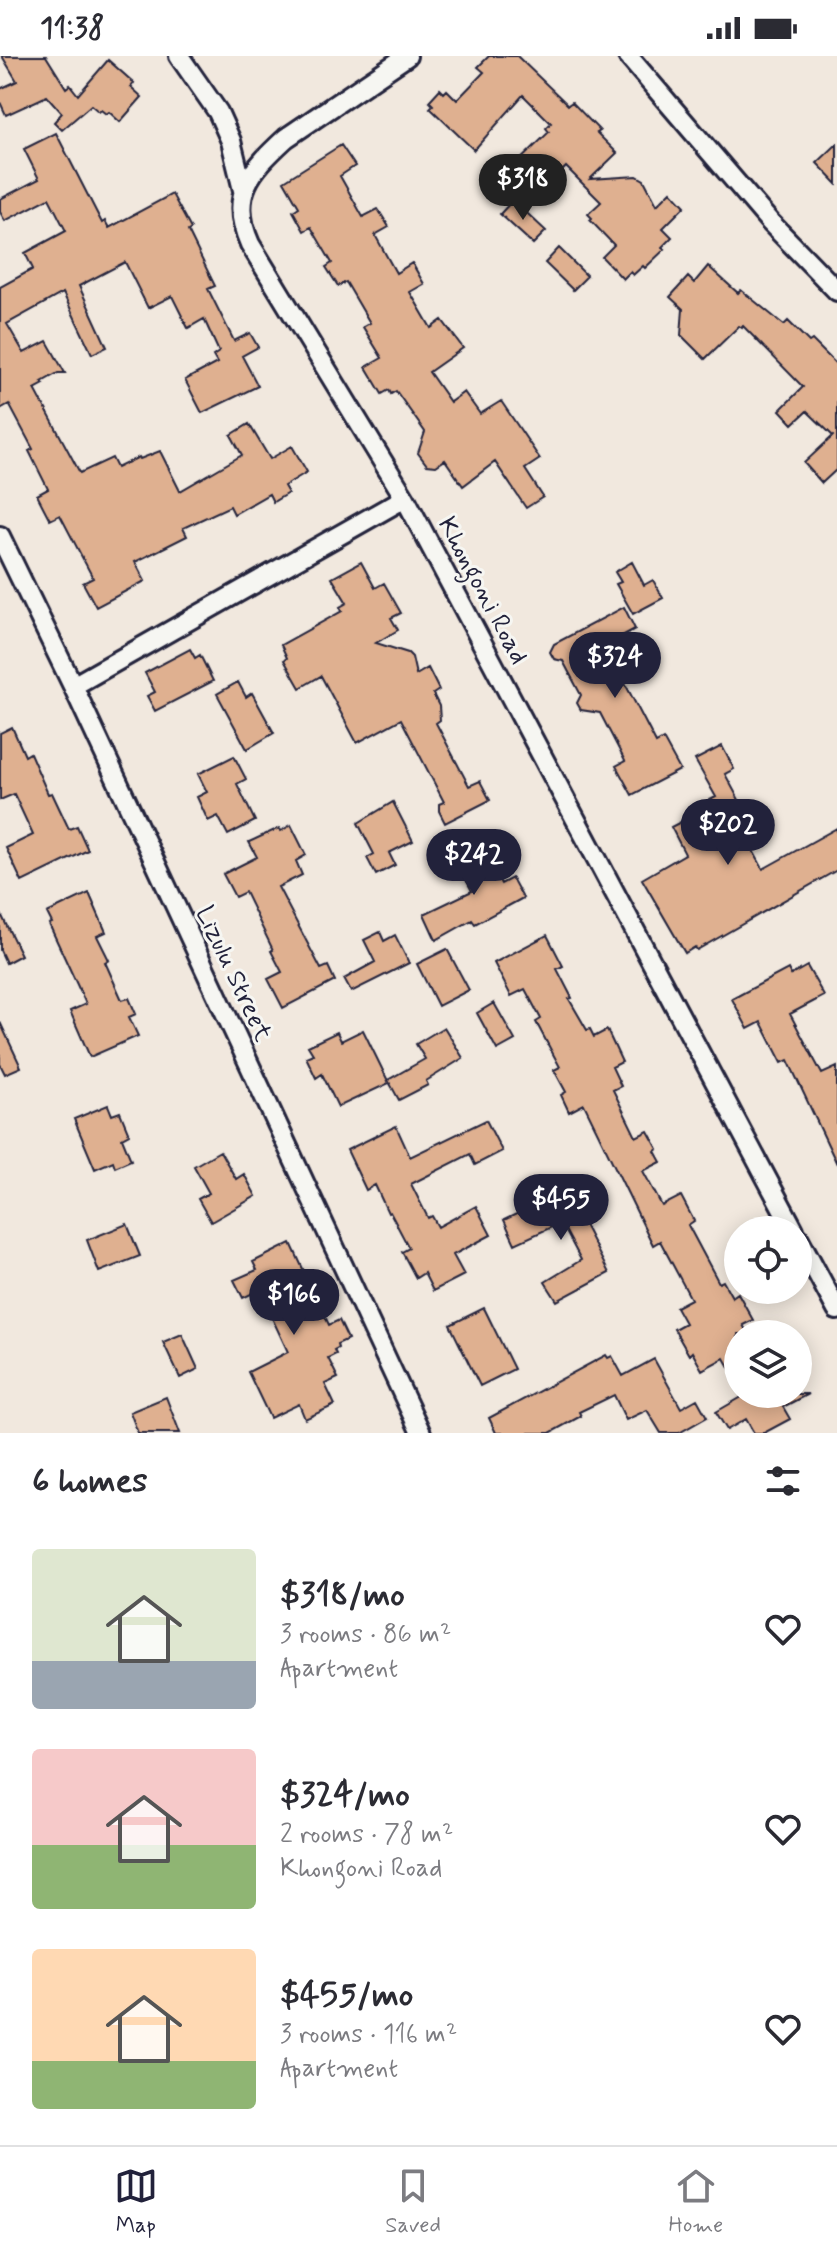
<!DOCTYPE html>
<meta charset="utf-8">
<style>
body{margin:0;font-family:Mynerve,sans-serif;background:#f2f2f3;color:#2b2b33;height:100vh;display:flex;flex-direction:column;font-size:30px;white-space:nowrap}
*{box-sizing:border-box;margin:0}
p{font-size:26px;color:#7c7c81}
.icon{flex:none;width:44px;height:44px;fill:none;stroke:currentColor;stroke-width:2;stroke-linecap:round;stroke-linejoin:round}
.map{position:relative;height:1377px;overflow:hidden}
.drawer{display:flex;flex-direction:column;background:#fff;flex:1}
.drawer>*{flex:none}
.fabs{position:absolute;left:724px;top:1160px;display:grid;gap:16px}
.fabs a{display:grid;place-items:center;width:88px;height:88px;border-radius:50%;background:#fff;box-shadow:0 4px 20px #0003;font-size:40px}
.price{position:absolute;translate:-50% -68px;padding:0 18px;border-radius:28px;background:#22223b;color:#fff;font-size:26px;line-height:52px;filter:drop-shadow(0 2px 4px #0008)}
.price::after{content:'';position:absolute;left:50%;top:48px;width:24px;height:18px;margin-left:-12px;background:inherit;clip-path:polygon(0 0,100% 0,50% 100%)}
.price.selected{background:#222;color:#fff}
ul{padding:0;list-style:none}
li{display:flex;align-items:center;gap:24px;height:200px;padding:0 32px}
li span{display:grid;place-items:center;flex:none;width:224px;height:160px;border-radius:8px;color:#555}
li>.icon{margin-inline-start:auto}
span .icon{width:96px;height:96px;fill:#fffc;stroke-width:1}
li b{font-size:34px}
h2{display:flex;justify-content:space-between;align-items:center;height:96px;padding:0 32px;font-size:34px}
.status{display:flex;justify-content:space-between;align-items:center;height:56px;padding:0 40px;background:#fff;direction:ltr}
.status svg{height:22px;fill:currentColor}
.dock{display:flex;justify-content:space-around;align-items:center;height:112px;border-top:2px solid #e1e1e2;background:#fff;font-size:22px;color:#7c7c81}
.dock a{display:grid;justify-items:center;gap:4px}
.dock .selected{color:#22223b}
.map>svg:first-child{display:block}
.building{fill:#dfb090;stroke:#22223b;stroke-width:2}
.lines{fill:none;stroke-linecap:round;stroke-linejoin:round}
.street-casing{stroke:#22223b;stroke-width:24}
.street{stroke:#f6f6f2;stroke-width:18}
.labels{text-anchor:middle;stroke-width:6;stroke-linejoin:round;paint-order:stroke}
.street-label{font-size:26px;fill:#22223b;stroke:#f6f6f2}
</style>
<div class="status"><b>11:38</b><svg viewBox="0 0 49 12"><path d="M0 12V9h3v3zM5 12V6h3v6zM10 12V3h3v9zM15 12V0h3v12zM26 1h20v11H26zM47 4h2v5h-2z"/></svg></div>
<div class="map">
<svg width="837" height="1377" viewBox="0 0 837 1377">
<rect width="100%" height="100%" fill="#f1e8de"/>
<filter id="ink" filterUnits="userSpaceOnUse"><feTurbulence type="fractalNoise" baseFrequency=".0125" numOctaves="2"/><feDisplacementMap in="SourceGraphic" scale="16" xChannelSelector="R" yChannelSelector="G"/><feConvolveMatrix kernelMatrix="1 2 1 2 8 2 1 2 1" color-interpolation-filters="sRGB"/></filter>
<g filter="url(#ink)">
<path class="building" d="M 2,0 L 46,0 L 66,32 L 70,29 L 78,39 L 108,4 L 134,27 L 131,31 L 142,41 L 120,66 L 109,56 L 106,58 L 101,54 L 99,56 L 91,49 L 62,74 L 54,66 L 62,57 L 47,40 L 6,59 L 0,46 L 0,33 L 17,25 Z
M 489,0 L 517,0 L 568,49 L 572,46 L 600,75 L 597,77 L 617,97 L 590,123 L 637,120 L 644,124 L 657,149 L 671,135 L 685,150 L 663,172 L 672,181 L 662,191 L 665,193 L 645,212 L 643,210 L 633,219 L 630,216 L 623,223 L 602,201 L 614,189 L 590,164 L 592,162 L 588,158 L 601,146 L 566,111 L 538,140 L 511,113 L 549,76 L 546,72 L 551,67 L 523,39 L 474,94 L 430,52 L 433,49 L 429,45 L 440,33 L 444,37 L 447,34 L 457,44 L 484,16 L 478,11 Z
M 56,77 L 102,167 L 105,165 L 109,172 L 172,138 L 191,173 L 188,175 L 215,230 L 208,233 L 234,285 L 250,277 L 258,291 L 242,300 L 258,330 L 202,357 L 185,324 L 217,307 L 213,300 L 219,296 L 204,263 L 188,272 L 172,240 L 148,252 L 125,206 L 79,230 L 107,291 L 92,298 L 63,237 L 7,268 L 24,297 L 47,285 L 65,317 L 58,317 L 42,326 L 44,328 L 35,333 L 80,417 L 112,402 L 117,412 L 139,401 L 140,403 L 160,395 L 180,435 L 242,399 L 231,379 L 249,368 L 270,403 L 292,390 L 307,416 L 284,430 L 288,437 L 273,446 L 269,438 L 234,458 L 230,450 L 183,472 L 187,480 L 135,506 L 145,525 L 96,551 L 83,527 L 93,522 L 60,459 L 50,464 L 37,439 L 48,433 L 29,395 L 33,393 L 9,348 L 0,353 L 0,231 L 33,213 L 25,197 L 66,175 L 49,142 L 5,165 L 0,156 L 0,143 L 39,123 L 24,93 Z
M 837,88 L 837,128 L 817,107 Z
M 341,89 L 355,110 L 340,120 L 363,161 L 378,153 L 389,171 L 375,179 L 396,217 L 412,207 L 424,228 L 410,236 L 431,272 L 442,264 L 463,292 L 429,316 L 450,346 L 464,336 L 480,358 L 501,345 L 540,403 L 525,413 L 543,441 L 526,452 L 495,406 L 463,430 L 445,404 L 436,410 L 427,409 L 418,397 L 425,376 L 396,335 L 391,338 L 389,334 L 382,338 L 366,311 L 382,302 L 363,271 L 370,267 L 346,226 L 338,230 L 326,211 L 332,207 L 311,171 L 304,175 L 293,155 L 299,151 L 284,125 Z
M 513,144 L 546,175 L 533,188 L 500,158 Z
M 559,192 L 587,220 L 573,234 L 545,207 Z
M 708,210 L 738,237 L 741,234 L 784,269 L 788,265 L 809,286 L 812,284 L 837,309 L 837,413 L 822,427 L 804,407 L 833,380 L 807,355 L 793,368 L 780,354 L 803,331 L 743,270 L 742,272 L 739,270 L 705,303 L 681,279 L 683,253 L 670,241 L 688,221 L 694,227 Z
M 361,506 L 375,532 L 384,527 L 401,557 L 391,562 L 398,574 L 376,587 L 408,597 L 412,601 L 416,619 L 428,612 L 439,634 L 433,638 L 439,650 L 440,664 L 436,667 L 469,730 L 480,725 L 490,744 L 445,767 L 439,755 L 439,748 L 444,746 L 401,663 L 357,687 L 321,620 L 300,632 L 284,604 L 287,602 L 281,589 L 342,555 L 340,551 L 347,547 L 332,522 Z
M 632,506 L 644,529 L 653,524 L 663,542 L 633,558 L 616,528 L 621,526 L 615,516 Z
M 624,551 L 635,573 L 605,589 L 656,687 L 663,683 L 680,714 L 632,739 L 616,710 L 625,705 L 600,657 L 581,654 L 577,647 L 581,639 L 563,605 L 554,603 L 550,596 L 554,588 Z
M 190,593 L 195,602 L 200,599 L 213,625 L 155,655 L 147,640 L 155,636 L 145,617 Z
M 238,626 L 246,641 L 252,637 L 274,677 L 247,693 L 217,638 Z
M 12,671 L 25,700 L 30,697 L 48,738 L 52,737 L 69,773 L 77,770 L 88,794 L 22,826 L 6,792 L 33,779 L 14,738 L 0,744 L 0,677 Z
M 722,690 L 734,713 L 725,718 L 752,768 L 742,774 L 763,813 L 837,772 L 837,814 L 697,894 L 695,891 L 685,897 L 642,823 L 685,798 L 671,771 L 702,755 L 700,749 L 716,741 L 695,704 Z
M 234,700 L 246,723 L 237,728 L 255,765 L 228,779 L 218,760 L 208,765 L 197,741 L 207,736 L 198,718 Z
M 393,746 L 413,785 L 389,797 L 395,809 L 376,819 L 367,802 L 374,798 L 358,767 Z
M 291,769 L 306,799 L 296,805 L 302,819 L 278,831 L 321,913 L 328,910 L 335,925 L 283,952 L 268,923 L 282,916 L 271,895 L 273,894 L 245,836 L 235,841 L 223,818 L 257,801 L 249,786 L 279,772 L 281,775 Z
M 482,792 L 501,828 L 512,822 L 523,842 L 475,868 L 472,864 L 436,884 L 424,858 L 472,835 L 456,805 Z
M 89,837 L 106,876 L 97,880 L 109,904 L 105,906 L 122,944 L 129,942 L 136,958 L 129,961 L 138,980 L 90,1001 L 70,955 L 86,948 L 49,868 L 52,867 L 47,857 Z
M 0,856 L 21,899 L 6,907 L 0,894 Z
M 380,876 L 384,885 L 395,879 L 409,907 L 351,936 L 344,923 L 375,906 L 364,884 Z
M 547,879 L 563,910 L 557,913 L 572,942 L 569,943 L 587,974 L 590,973 L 594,981 L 607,974 L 622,1006 L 612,1011 L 621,1030 L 613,1034 L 636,1081 L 648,1075 L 658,1093 L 655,1095 L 661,1106 L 643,1115 L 662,1150 L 681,1140 L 694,1165 L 688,1169 L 719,1227 L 723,1225 L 732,1241 L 738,1237 L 753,1264 L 743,1269 L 748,1278 L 738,1278 L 738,1327 L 724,1302 L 702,1314 L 692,1296 L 689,1299 L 674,1273 L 685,1267 L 676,1251 L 691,1243 L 660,1185 L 653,1189 L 584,1048 L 569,1056 L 561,1039 L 566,1036 L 554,1014 L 560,1011 L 536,966 L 541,963 L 525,933 L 511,940 L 494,907 Z
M 447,893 L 469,934 L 438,950 L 417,908 Z
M 807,910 L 824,940 L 790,958 L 822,1018 L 837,1011 L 837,1108 L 788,1004 L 782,1007 L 761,966 L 748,973 L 732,943 L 788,913 L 791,919 Z
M 494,947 L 515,984 L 497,994 L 477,957 Z
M 0,966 L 21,1011 L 5,1018 L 0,1008 Z
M 444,971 L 463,1002 L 426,1025 L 428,1029 L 399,1044 L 388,1024 L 425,1003 L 416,988 Z
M 363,974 L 389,1027 L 338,1051 L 322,1018 L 316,1022 L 306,1001 L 313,998 L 308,990 L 337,976 L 341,985 Z
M 108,1049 L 112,1059 L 120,1056 L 129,1078 L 122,1082 L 131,1104 L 115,1111 L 113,1105 L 95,1113 L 74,1063 Z
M 486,1064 L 502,1095 L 475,1109 L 470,1098 L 411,1128 L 428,1162 L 432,1160 L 438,1171 L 476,1150 L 491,1179 L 453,1199 L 464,1219 L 433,1235 L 424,1217 L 416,1222 L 402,1196 L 409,1192 L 390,1156 L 388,1157 L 375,1129 L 366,1134 L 347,1094 L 396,1070 L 410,1101 Z
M 220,1095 L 236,1123 L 244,1118 L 256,1140 L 211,1166 L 198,1143 L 209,1137 L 194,1110 Z
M 566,1134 L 609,1217 L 557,1245 L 545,1226 L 581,1204 L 564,1172 L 561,1174 L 558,1168 L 515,1188 L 504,1164 Z
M 127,1168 L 140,1200 L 99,1216 L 87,1184 Z
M 291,1187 L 329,1269 L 339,1264 L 348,1283 L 337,1288 L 338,1292 L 334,1294 L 336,1298 L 328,1302 L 338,1322 L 325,1328 L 335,1349 L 305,1363 L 299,1348 L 270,1362 L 248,1316 L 288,1296 L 259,1234 L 243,1242 L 234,1224 L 257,1214 L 253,1206 Z
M 484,1252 L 514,1313 L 480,1330 L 450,1269 Z
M 182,1278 L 198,1313 L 180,1322 L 163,1286 Z
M 606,1299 L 608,1302 L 612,1300 L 623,1320 L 654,1303 L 681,1352 L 697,1343 L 707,1361 L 679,1377 L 661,1377 L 647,1354 L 626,1364 L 614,1339 L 579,1356 L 581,1360 L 550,1377 L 496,1377 L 489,1362 Z
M 747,1338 L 808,1338 L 783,1351 L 790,1363 L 764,1377 L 754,1377 L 746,1363 L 727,1374 L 716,1356 Z
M 166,1341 L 180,1377 L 138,1377 L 130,1356 Z"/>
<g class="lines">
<defs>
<path id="street" d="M 179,0 L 218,56 L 231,85 L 243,134
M 407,0 L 286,82 C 250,115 228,139 250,188 L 405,442 L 794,1174
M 628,0 L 770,166 L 837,235
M 0,480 L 73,630 L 421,1377
M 73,630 L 405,442
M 798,1181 L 837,1254"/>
</defs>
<use href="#street" class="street-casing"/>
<use href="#street" class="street"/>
</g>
</g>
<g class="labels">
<g class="street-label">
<text transform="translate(484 534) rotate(62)" y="9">Khongoni Road</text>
<text transform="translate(235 917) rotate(65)" y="9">Lizulu Street</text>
</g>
</g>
</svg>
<div class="fabs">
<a><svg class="icon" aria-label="locate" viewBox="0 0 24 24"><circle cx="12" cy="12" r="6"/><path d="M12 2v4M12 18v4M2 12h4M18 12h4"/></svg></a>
<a><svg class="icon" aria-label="layers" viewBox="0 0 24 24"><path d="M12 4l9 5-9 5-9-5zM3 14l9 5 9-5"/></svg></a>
</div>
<b class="price selected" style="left:523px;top:166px">$318</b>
<b class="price" style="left:615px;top:644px">$324</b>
<b class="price" style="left:728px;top:811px">$202</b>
<b class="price" style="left:474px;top:841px">$242</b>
<b class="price" style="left:561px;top:1186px">$455</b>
<b class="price" style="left:294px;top:1281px">$166</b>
</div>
<section class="drawer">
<h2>6 homes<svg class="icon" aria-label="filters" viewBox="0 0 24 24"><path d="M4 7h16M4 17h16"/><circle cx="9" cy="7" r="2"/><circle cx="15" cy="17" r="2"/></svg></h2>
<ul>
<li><span style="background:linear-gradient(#dfe7d0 70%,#9aa5b1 0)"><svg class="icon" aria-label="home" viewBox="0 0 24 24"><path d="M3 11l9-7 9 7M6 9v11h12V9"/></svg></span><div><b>$318/mo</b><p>3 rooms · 86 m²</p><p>Apartment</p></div><svg class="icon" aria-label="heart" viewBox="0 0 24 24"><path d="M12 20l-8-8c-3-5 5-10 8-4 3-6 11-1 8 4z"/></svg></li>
<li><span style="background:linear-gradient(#f6c9c9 60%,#8fb573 0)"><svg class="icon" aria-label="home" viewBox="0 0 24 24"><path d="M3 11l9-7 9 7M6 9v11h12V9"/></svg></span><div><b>$324/mo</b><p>2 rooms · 78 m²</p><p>Khongoni Road</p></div><svg class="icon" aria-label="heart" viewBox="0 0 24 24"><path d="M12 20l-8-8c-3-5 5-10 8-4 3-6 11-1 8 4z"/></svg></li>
<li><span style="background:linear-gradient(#ffd9b3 70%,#8fb573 0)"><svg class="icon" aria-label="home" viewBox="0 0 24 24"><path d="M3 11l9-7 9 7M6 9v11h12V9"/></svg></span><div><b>$455/mo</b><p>3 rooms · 116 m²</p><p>Apartment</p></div><svg class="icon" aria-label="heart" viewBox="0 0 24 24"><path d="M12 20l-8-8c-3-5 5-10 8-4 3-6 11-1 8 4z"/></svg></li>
</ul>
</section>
<nav class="dock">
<a class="selected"><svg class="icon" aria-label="map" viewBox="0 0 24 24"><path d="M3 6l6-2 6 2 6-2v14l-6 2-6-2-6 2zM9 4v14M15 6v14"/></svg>Map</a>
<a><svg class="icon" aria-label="saved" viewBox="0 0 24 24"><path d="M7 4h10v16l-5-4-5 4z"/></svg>Saved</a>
<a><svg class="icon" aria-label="home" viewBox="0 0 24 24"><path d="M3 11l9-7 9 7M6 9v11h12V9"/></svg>Home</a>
</nav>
